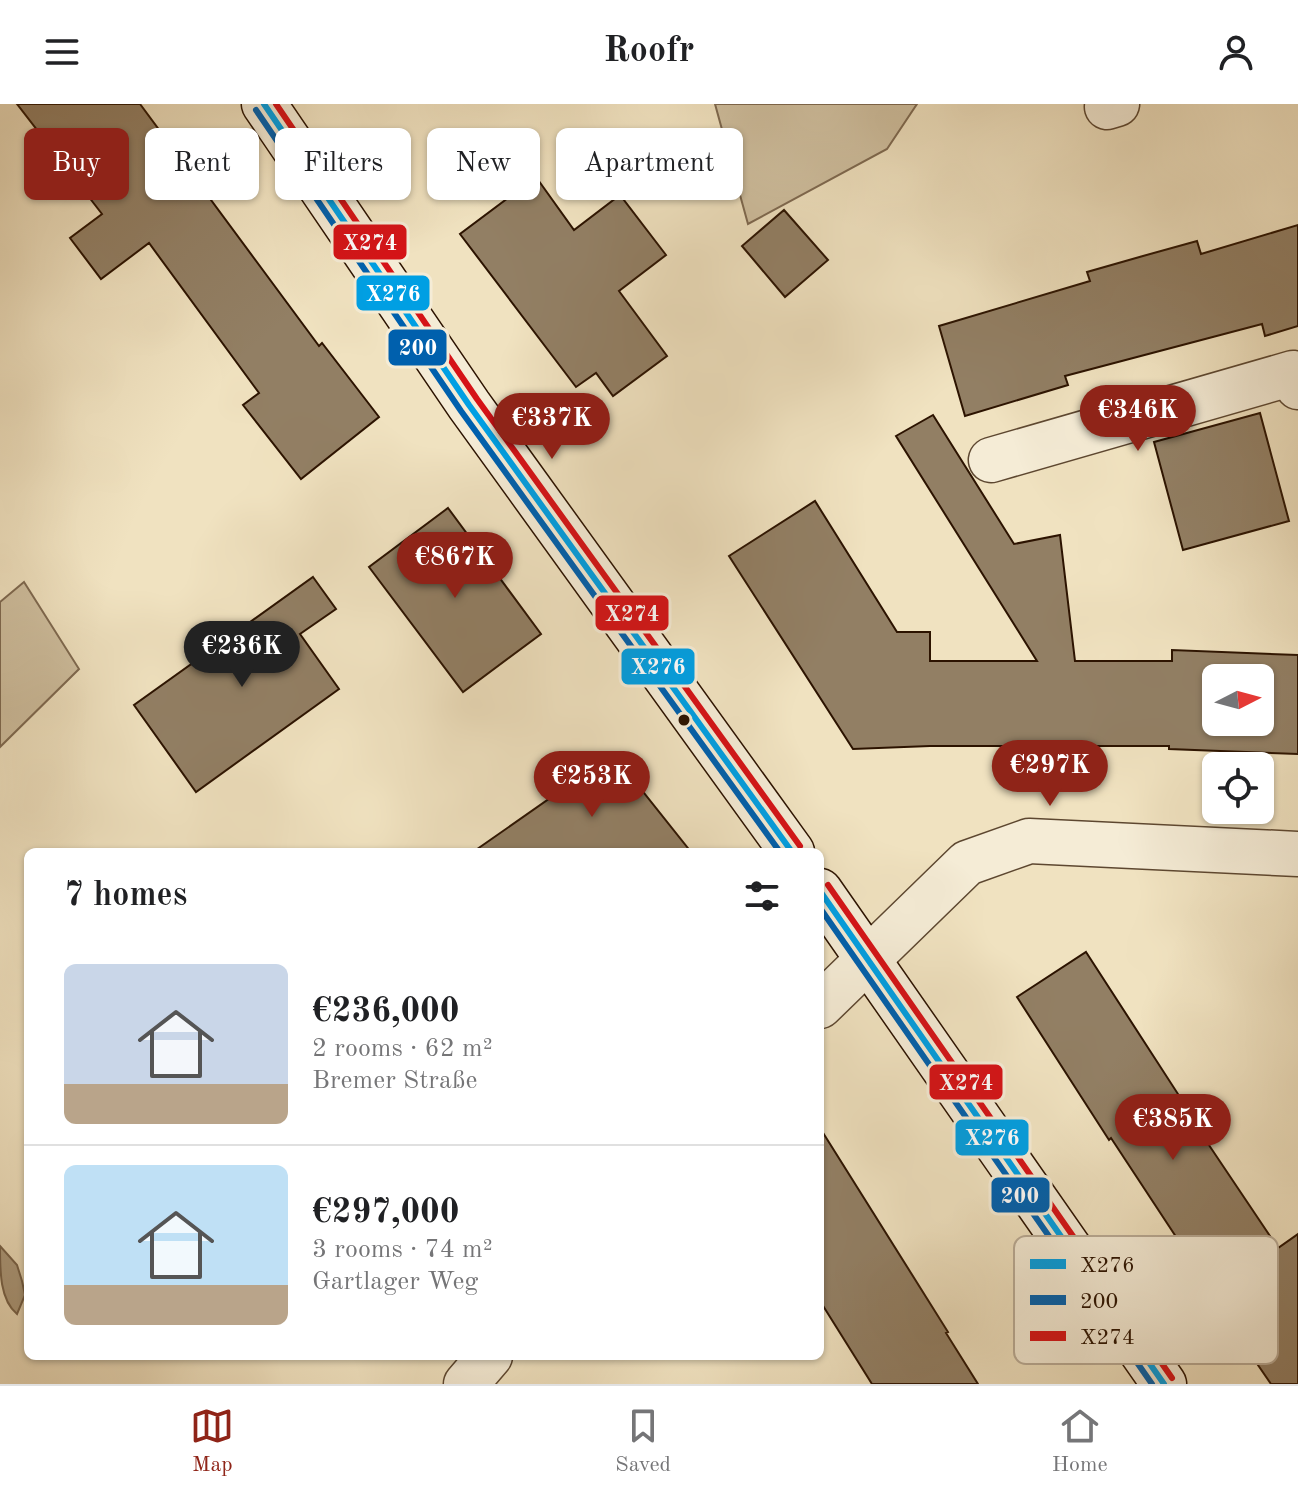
<!DOCTYPE html>
<meta charset="utf-8">
<style>
body{margin:0;font-family:"Old Standard TT",serif;background:#f6f6f6;color:#202124;height:100vh;display:flex;flex-direction:column;font-size:30px;white-space:nowrap}
*{box-sizing:border-box;margin:0}
p{font-size:26px;color:#757577}
.icon{flex:none;width:44px;height:44px;fill:none;stroke:currentColor;stroke-width:2;stroke-linecap:round;stroke-linejoin:round}
.map{position:relative;flex:1;overflow:hidden}
.sheet{position:absolute;left:24px;top:744px;width:800px;height:512px;display:flex;flex-direction:column;background:#fff;border-radius:12px;box-shadow:0 2px 6px #0004}
.sheet>*{flex:none}
.top-card{position:absolute;left:24px;top:24px;width:800px;height:72px;display:flex;gap:16px}
.needle{width:52px;rotate:84deg}
.controls{position:absolute;left:1202px;top:560px;display:grid;gap:16px}
.controls a{display:grid;place-items:center;width:72px;height:72px;border-radius:12px;background:#fff;box-shadow:0 2px 6px #0004;font-size:40px}
.price{position:absolute;translate:-50% -68px;padding:0 18px;border-radius:28px;background:#8f2418;color:#fff;font-size:26px;line-height:52px;filter:drop-shadow(0 2px 4px #0008)}
.price::after{content:'';position:absolute;left:50%;top:48px;width:24px;height:18px;margin-left:-12px;background:inherit;clip-path:polygon(0 0,100% 0,50% 100%)}
.price.selected{background:#222;color:#fff}
ul{padding:0;list-style:none}
li{display:flex;align-items:center;gap:24px;height:200px;padding:0 40px}
li+li{border-top:2px solid #e0e0e0}
li span{display:grid;place-items:center;flex:none;width:224px;height:160px;border-radius:12px;color:#555}
li>.icon{margin-inline-start:auto}
span .icon{width:96px;height:96px;fill:#fffc;stroke-width:1}
li b{font-size:34px}
h2{display:flex;justify-content:space-between;align-items:center;height:96px;padding:0 40px;font-size:34px}
.tag{padding:0 28px;border-radius:12px;background:#fff;box-shadow:0 2px 6px #0004;font-size:28px;line-height:72px}
.tag.selected{background:#8f2418;color:#fff}
header{display:flex;justify-content:space-between;align-items:center;height:104px;padding:0 40px;background:#fff;font-size:36px;font-weight:700}
.tabs{display:flex;justify-content:space-around;align-items:center;height:112px;border-top:2px solid #e0e0e0;background:#fff;font-size:22px;color:#757577}
.tabs a{display:grid;justify-items:center;gap:4px}
.tabs .selected{color:#8f2418}
.map>svg:first-child{display:block}
.green{fill:#cfbf9f;stroke:#7e6950;stroke-width:2}
.water{fill:#ad9c7f;stroke:#79654c;stroke-width:2}
.building{fill:#927f64;stroke:#2c1300;stroke-width:2;fill-rule:evenodd}
.lines{fill:none;stroke-linecap:round;stroke-linejoin:round}
.street-casing{stroke:#5d4730;stroke-width:47}
.secondary-casing{stroke:#2c1300;stroke-width:47}
.street{stroke:#f5ecd6;stroke-width:44}
.secondary{stroke:#f5ecd6;stroke-width:44}
.bus-1-casing{stroke:#f5ecd6;stroke-width:12}
.bus-2-casing{stroke:#f5ecd6;stroke-width:12}
.bus-3-casing{stroke:#f5ecd6;stroke-width:12}
.bus-1{stroke:#009fe3;stroke-width:6}
.bus-2{stroke:#0060ad;stroke-width:6}
.bus-3{stroke:#d51317;stroke-width:6}
.bus-dot{fill:#2c1300;stroke:#f5ecd6;stroke-width:3}
.key{fill:#f5ecd6;stroke:#b9ab96;stroke-width:2}
.key-label{font-size:22px;fill:#2c1300}
.line-badge{stroke:#f5ecd6;stroke-width:3}
.badge-label{font-size:22px;text-anchor:middle;font-weight:bold;fill:#fff}
</style>
<header><svg class="icon" aria-label="menu" viewBox="0 0 24 24"><path d="M4 6h16M4 12h16M4 18h16"/></svg>Roofr<svg class="icon" aria-label="person" viewBox="0 0 24 24"><circle cx="12" cy="8" r="4"/><path d="M4 21q1-7 8-7t8 7"/></svg></header>
<div class="map">
<svg width="1298" height="1280" viewBox="0 0 1298 1280">
<rect width="100%" height="100%" fill="#f0e2c0"/>
<filter id="stains"><feTurbulence type="fractalNoise" baseFrequency=".0025" numOctaves="4"/><feColorMatrix values="0 0 0 0 .2 0 0 0 0 .09 0 0 0 0 .02 0 0 0 .5 -.17"/></filter>
<radialGradient id="worn" r=".72"><stop offset=".6" stop-color="#630" stop-opacity="0"/><stop offset="1" stop-color="#630" stop-opacity=".3"/></radialGradient>
<path class="green" d="M 715,0 L 917,0 L 887,45 L 748,120 Z
M 24,478 L 79,565 L 0,643 L 0,498 Z"/>
<path class="water" d="M 0,1142 L 17,1161 L 22,1177 L 25,1191 L 17,1210 C 0,1196 0,1168 0,1142 Z"/>
<path class="building" d="M 17,0 L 140,0 L 319,242 L 322,239 L 379,313 L 301,375 L 243,301 L 259,289 L 149,139 L 101,175 L 70,134 L 102,110 Z
M 536,73 L 574,126 L 620,91 L 666,151 L 619,187 L 667,252 L 613,292 L 596,269 L 576,283 L 460,130 Z
M 784,106 L 828,156 L 785,193 L 742,142 Z
M 1298,121 L 1298,222 L 1265,232 L 1262,220 L 1065,272 L 1068,281 L 965,312 L 939,222 L 1090,177 L 1087,168 L 1143,152 L 1197,137 L 1201,150 Z
M 1260,309 L 1289,417 L 1183,446 L 1154,338 Z
M 933,311 L 1014,440 L 1060,431 L 1075,557 L 1172,557 L 1172,546 L 1298,551 L 1298,650 L 1169,645 L 1169,642 L 930,642 L 853,645 L 729,452 L 815,397 L 897,528 L 930,528 L 930,557 L 1037,557 L 896,332 ZM 1216,574 L 1260,574 L 1260,618 L 1216,618 Z
M 448,404 L 541,530 L 463,588 L 369,463 Z
M 313,473 L 336,505 L 300,530 L 339,585 L 196,688 L 134,601 Z
M 613,650 L 691,748 L 473,748 Z
M 1086,848 L 1178,990 L 1176,992 L 1278,1144 L 1298,1130 L 1298,1280 L 1271,1280 L 1210,1191 L 1213,1189 L 1111,1034 L 1109,1036 L 1017,893 Z
M 820,1024 L 948,1228 L 946,1229 L 978,1280 L 872,1280 L 820,1197 Z"/>
<g class="lines">
<defs>
<path id="street" d="M 1107,3 L 1117,0
M 991,356 L 1293,269 L 1298,283
M 820,902 L 967,759 L 1029,737 L 1298,750
M 466,1280 L 490,1252"/>
<path id="secondary" d="M 264,0 L 469,301 L 792,748
M 820,787 L 1164,1280"/>
</defs>
<use href="#street" class="street-casing"/>
<use href="#secondary" class="secondary-casing"/>
<use href="#street" class="street"/>
<use href="#secondary" class="secondary"/>
<defs>
<path id="bus-1" d="M 264,0 L 469,301 L 792,748
M 820,787 L 1164,1280"/>
<path id="bus-2" d="M 256,6 L 461,307 L 780,748
M 820,804 L 1152,1280"/>
<path id="bus-3" d="M 276,0 L 477,295 L 800,742
M 828,781 L 1172,1274"/>
</defs>
<use href="#bus-1" class="bus-1-casing"/>
<use href="#bus-2" class="bus-2-casing"/>
<use href="#bus-3" class="bus-3-casing"/>
<use href="#bus-1" class="bus-1"/>
<use href="#bus-2" class="bus-2"/>
<use href="#bus-3" class="bus-3"/>
</g>
<circle class="bus-dot" cx="684" cy="616" r="7"/>
<rect x="1014" y="1132" width="264" height="128" rx="12" class="key"/>
<rect x="1030" y="1155" width="36" height="10" fill="#009fe3"/>
<rect x="1030" y="1191" width="36" height="10" fill="#0060ad"/>
<rect x="1030" y="1227" width="36" height="10" fill="#d51317"/>
<g class="key-label">
<text x="1080" y="1168">X276</text>
<text x="1080" y="1204">200</text>
<text x="1080" y="1240">X274</text>
</g>
<g class="line-badge">
<rect x="332" y="119" width="76" height="38" rx="8" fill="#d51317"/>
<rect x="355" y="170" width="76" height="38" rx="8" fill="#009fe3"/>
<rect x="387" y="224" width="61" height="39" rx="8" fill="#0060ad"/>
<rect x="594" y="490" width="76" height="38" rx="8" fill="#d51317"/>
<rect x="620" y="543" width="76" height="39" rx="8" fill="#009fe3"/>
<rect x="928" y="959" width="76" height="38" rx="8" fill="#d51317"/>
<rect x="954" y="1014" width="76" height="39" rx="8" fill="#009fe3"/>
<rect x="990" y="1072" width="61" height="38" rx="8" fill="#0060ad"/>
</g>
<g class="badge-label">
<text x="370" y="146">X274</text>
<text x="393" y="197">X276</text>
<text x="418" y="251">200</text>
<text x="632" y="517">X274</text>
<text x="658" y="570">X276</text>
<text x="966" y="986">X274</text>
<text x="992" y="1041">X276</text>
<text x="1020" y="1099">200</text>
</g>
<rect width="100%" height="100%" filter="url(#stains)"/>
<rect width="100%" height="100%" fill="url(#worn)"/>
</svg>
<div class="controls">
<a><svg class="needle" viewBox="-14 -14 28 28"><path d="M0-13l5 13h-10z" fill="#e53935"/><path d="M0 13l5-13h-10z" fill="#757577"/></svg></a>
<a><svg class="icon" aria-label="locate" viewBox="0 0 24 24"><circle cx="12" cy="12" r="6"/><path d="M12 2v4M12 18v4M2 12h4M18 12h4"/></svg></a>
</div>
<b class="price" style="left:1138px;top:349px">€346K</b>
<b class="price" style="left:552px;top:357px">€337K</b>
<b class="price" style="left:455px;top:496px">€867K</b>
<b class="price selected" style="left:242px;top:585px">€236K</b>
<b class="price" style="left:1050px;top:704px">€297K</b>
<b class="price" style="left:592px;top:715px">€253K</b>
<b class="price" style="left:1173px;top:1058px">€385K</b>
<div class="top-card">
<a class="tag selected">Buy</a>
<a class="tag">Rent</a>
<a class="tag">Filters</a>
<a class="tag">New</a>
<a class="tag">Apartment</a>
</div>
<section class="sheet">
<h2>7 homes<svg class="icon" aria-label="filters" viewBox="0 0 24 24"><path d="M4 7h16M4 17h16"/><circle cx="9" cy="7" r="2"/><circle cx="15" cy="17" r="2"/></svg></h2>
<ul>
<li><span style="background:linear-gradient(#c9d6e8 75%,#b9a48a 0)"><svg class="icon" aria-label="home" viewBox="0 0 24 24"><path d="M3 11l9-7 9 7M6 9v11h12V9"/></svg></span><div><b>€236,000</b><p>2 rooms · 62 m²</p><p>Bremer Straße</p></div></li>
<li><span style="background:linear-gradient(#bfe0f5 75%,#b9a48a 0)"><svg class="icon" aria-label="home" viewBox="0 0 24 24"><path d="M3 11l9-7 9 7M6 9v11h12V9"/></svg></span><div><b>€297,000</b><p>3 rooms · 74 m²</p><p>Gartlager Weg</p></div></li>
</ul>
</section>
</div>
<nav class="tabs">
<a class="selected"><svg class="icon" aria-label="map" viewBox="0 0 24 24"><path d="M3 6l6-2 6 2 6-2v14l-6 2-6-2-6 2zM9 4v14M15 6v14"/></svg>Map</a>
<a><svg class="icon" aria-label="saved" viewBox="0 0 24 24"><path d="M7 4h10v16l-5-4-5 4z"/></svg>Saved</a>
<a><svg class="icon" aria-label="home" viewBox="0 0 24 24"><path d="M3 11l9-7 9 7M6 9v11h12V9"/></svg>Home</a>
</nav>
